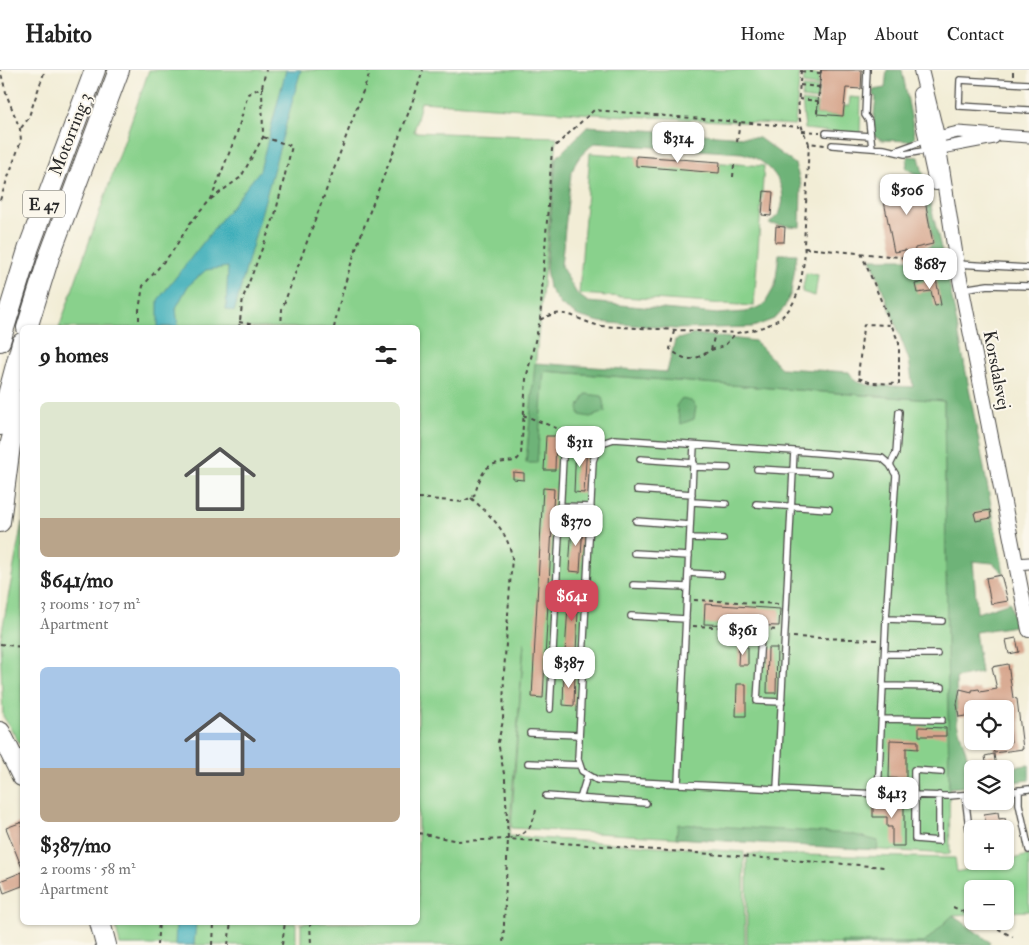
<!DOCTYPE html>
<meta charset="utf-8">
<style>
body{margin:0;font-family:"IM FELL Double Pica",serif;background:#f2f2f2;color:#222;height:100vh;display:flex;flex-direction:column;font-size:19px;white-space:nowrap}
*{box-sizing:border-box;margin:0}
p{font-size:16px;color:#767676}
.icon{flex:none;width:28px;height:28px;fill:none;stroke:currentColor;stroke-width:2;stroke-linecap:round;stroke-linejoin:round}
.map{position:relative;flex:1;overflow:hidden}
.side{position:absolute;left:20px;top:255px;width:400px;height:600px;display:flex;flex-direction:column;background:#fff;border-radius:8px;box-shadow:0 1px 4px #0004}
.side>*{flex:none}
.controls{position:absolute;left:964px;top:630px;display:grid;gap:10px}
.controls a{display:grid;place-items:center;width:50px;height:50px;border-radius:8px;background:#fff;box-shadow:0 1px 4px #0004;font-size:25px}
.price{position:absolute;translate:-50% -42px;padding:0 11px;border-radius:10px;background:#fff;color:#222;font-size:16px;line-height:32px;filter:drop-shadow(0 1px 2px #0008)}
.price::after{content:'';position:absolute;left:50%;top:30px;width:15px;height:11px;margin-left:-8px;background:inherit;clip-path:polygon(0 0,100% 0,50% 100%)}
.price.on{background:#d1495b;color:#fff}
ul{padding:0;list-style:none}
li{display:grid;align-content:center;gap:10px;height:265px;padding:0 20px}
li span{display:grid;place-items:center;height:155px;border-radius:8px;color:#555}
li>.icon{margin-inline-start:auto}
span .icon{width:90px;height:90px;fill:#fffc;stroke-width:1}
li b{font-size:21px}
h2{display:flex;justify-content:space-between;align-items:center;height:60px;padding:0 20px;font-size:21px}
header{display:flex;align-items:center;gap:30px;box-sizing:border-box;height:70px;padding:0 25px;background:#fff;border-bottom:1px solid #e0e0e0}
header strong{font-size:24px}
nav{display:flex;gap:28px;margin-inline-start:auto;font-size:18px}
.map>svg:first-child{display:block}
.green{fill:#89d18c;stroke:#5a7e5c}
.forest{fill:#6eb378;stroke:#4c6f52}
.water{fill:#3fafba;stroke:#356d72}
.building{fill:#d6a48b}
.lines{fill:none;stroke-linecap:round;stroke-linejoin:round}
.service-casing{stroke:#494845;stroke-width:8}
.minor-casing{stroke:#494845;stroke-width:13}
.tertiary-casing{stroke:#494845;stroke-width:16}
.motorway-casing{stroke:#494845;stroke-width:22}
.path{stroke:#494845;stroke-width:2;stroke-dasharray:4 4;stroke-linecap:butt}
.service{stroke:#fff;stroke-width:5.5}
.minor{stroke:#fff;stroke-width:11}
.tertiary{stroke:#fff;stroke-width:14}
.motorway{stroke:#fff;stroke-width:20}
.labels{text-anchor:middle;stroke-width:4;stroke-linejoin:round;paint-order:stroke}
.shield{fill:#fbf7ec;stroke:#696865;stroke-width:1}
.shield-label{font-size:16px;font-weight:bold;fill:#2b2b2b}
.street-label{font-size:18px;fill:#2b2b2b;stroke:#fbf7ec}
</style>
<header>
<strong>Habito</strong>
<nav><a>Home</a><a>Map</a><a>About</a><a>Contact</a></nav>
</header>
<div class="map">
<svg width="1029" height="875" viewBox="0 0 1029 875">
<rect width="100%" height="100%" fill="#fbf7ec"/>
<filter id="ink" filterUnits="userSpaceOnUse"><feTurbulence type="fractalNoise" baseFrequency=".02" numOctaves="2"/><feDisplacementMap in="SourceGraphic" scale="10" xChannelSelector="R" yChannelSelector="G"/><feConvolveMatrix kernelMatrix="1 2 1 2 8 2 1 2 1" color-interpolation-filters="sRGB"/></filter>
<filter id="wash" filterUnits="userSpaceOnUse"><feTurbulence type="fractalNoise" baseFrequency=".0096" numOctaves="4" result="noise"/><feDisplacementMap in="SourceGraphic" scale="20" xChannelSelector="R" yChannelSelector="G"/><feGaussianBlur stdDeviation="1.12" result="paint"/><feColorMatrix in="noise" values="0 0 0 0 0 0 0 0 0 0 0 0 0 0 0 0 0 1.4 0 .05"/><feComposite in="paint" operator="in"/></filter>
<g filter="url(#wash)">
<rect width="100%" height="100%" fill="#f2edd6"/>
<path class="green" d="M 149,0 L 800,0 L 795,55 L 593,44 L 421,32 L 414,62 L 557,67 L 526,393 L 537,392 L 543,301 L 944,331 L 950,784 L 511,758 L 524,573 L 509,766 L 744,782 L 745,875 L 301,875 L 301,853 L 418,852 L 418,258 L 59,258 Z
M 805,3 L 819,5 L 818,16 L 803,14 Z
M 803,17 L 818,18 L 817,30 L 802,28 Z
M 850,27 L 861,28 L 860,65 L 805,59 L 802,31 L 817,33 L 816,44 L 843,46 L 844,36 L 849,36 Z
M 590,83 L 764,96 L 754,236 L 579,224 Z
M 806,203 L 818,205 L 815,226 L 802,222 Z
M 22,452 L 22,677 L 3,646 L 0,572 Z
M 747,784 L 955,788 L 957,802 L 1029,785 L 1029,841 L 1005,842 L 1005,819 L 972,819 L 972,844 L 953,845 L 924,873 L 747,875 Z
M 115,853 L 296,853 L 296,875 L 120,875 Z"/>
<path class="forest" d="M 887,0 L 902,0 L 915,67 L 911,71 L 882,70 L 872,64 L 876,27 L 873,26 L 873,20 L 885,18 Z
M 588,56 L 759,68 L 795,94 L 801,115 L 800,157 L 769,154 C 772,150 778,146 780,142 C 791,114 767,89 742,83 L 595,73 C 580,84 572,94 570,112 L 561,196 L 577,224 L 588,232 L 717,244 L 746,242 L 764,235 L 775,216 L 779,184 L 797,184 L 791,223 L 784,238 L 774,249 L 753,257 L 675,259 L 600,252 L 578,246 L 561,235 L 549,218 L 546,198 L 556,88 Z
M 908,86 L 919,87 L 948,207 L 1004,504 L 993,493 L 973,491 L 977,543 L 1010,532 L 1015,556 L 975,562 L 981,603 L 956,608 L 957,653 L 972,702 L 972,716 L 949,718 L 944,331 L 544,301 L 537,393 L 526,393 L 535,293 L 667,302 L 675,270 L 695,264 L 755,271 L 781,298 L 849,302 L 855,311 L 868,315 L 913,317 L 909,290 L 871,189 L 912,189 L 933,174 L 921,108 L 906,98 Z
M 586,324 L 602,326 L 605,342 L 590,347 L 580,345 L 578,338 Z
M 681,329 L 691,331 L 696,337 L 694,349 L 681,354 L 676,336 Z
M 1029,695 L 1029,710 L 1005,713 L 1005,699 L 997,699 Z
M 678,754 L 851,764 L 878,771 L 877,780 L 676,768 Z
M 953,845 L 990,872 L 989,875 L 841,875 L 841,872 L 924,873 Z"/>
<path class="water" d="M 286,0 L 301,0 L 234,242 L 226,239 L 228,197 L 206,200 L 188,216 L 176,238 L 178,257 L 158,257 L 158,230 L 260,100 Z
M 176,853 L 196,853 L 194,875 L 175,875 Z"/>
<g id="blocks">
<path class="building" d="M 821,0 L 862,0 L 861,19 L 846,18 L 843,46 L 817,44 Z
M 636,86 L 720,92 L 719,103 L 636,96 Z
M 921,108 L 933,174 L 915,178 L 914,186 L 906,186 L 906,180 L 894,182 L 881,116 Z
M 764,121 L 773,122 L 771,146 L 762,145 Z
M 776,156 L 785,157 L 784,172 L 775,172 Z
M 936,209 L 941,235 L 935,236 L 931,221 L 917,223 L 915,214 Z
M 546,366 L 556,366 L 555,400 L 544,400 Z
M 576,374 L 587,375 L 584,423 L 574,422 Z
M 513,402 L 524,403 L 524,410 L 513,409 Z
M 543,418 L 554,419 L 543,628 L 532,627 Z
M 990,440 L 991,448 L 976,451 L 974,443 Z
M 572,453 L 583,454 L 580,502 L 569,501 Z
M 1001,505 L 1008,531 L 991,534 L 986,508 Z
M 569,521 L 579,521 L 576,582 L 565,582 Z
M 705,534 L 780,539 L 779,556 L 704,554 Z
M 1016,568 L 1019,582 L 1009,584 L 1006,570 Z
M 739,576 L 748,577 L 748,595 L 738,595 Z
M 768,578 L 777,578 L 776,623 L 767,623 Z
M 1008,594 L 1013,628 L 1017,629 L 1023,679 L 994,683 L 993,675 L 1011,672 L 1008,652 L 1005,652 L 1005,635 L 972,639 L 972,645 L 959,647 L 957,634 L 960,619 L 972,622 L 972,620 L 979,619 L 980,622 L 997,619 L 992,597 Z
M 564,602 L 575,602 L 574,636 L 563,635 Z
M 737,614 L 746,614 L 746,646 L 736,646 Z
M 919,657 L 946,658 L 946,666 L 919,666 Z
M 890,670 L 918,671 L 918,679 L 906,678 L 906,709 L 889,708 Z
M 994,684 L 996,698 L 987,699 L 985,686 Z
M 873,731 L 900,731 L 900,736 L 904,736 L 904,776 L 892,776 L 892,757 L 887,757 L 887,747 L 873,747 Z
M 998,742 L 999,749 L 1005,748 L 1007,759 L 987,759 L 984,744 Z
M 22,752 L 22,798 L 6,758 Z
M 1008,766 L 1013,787 L 1005,788 L 1005,767 Z
M 22,802 L 22,816 L 4,823 L 0,811 Z"/>
</g>
</g>
<g filter="url(#ink)">
<use href="#blocks" fill-opacity="0" stroke="#494845" stroke-width="1"/>
<g class="lines">
<defs>
<path id="service" d="M 867,0 L 865,45 L 869,51 L 872,78
M 1029,14 L 960,10 L 959,36 L 1029,40
M 826,63 L 870,66
M 832,75 L 884,79 L 905,84 L 929,80
M 895,81 L 926,70
M 957,194 L 1029,198
M 962,219 L 988,215 L 1029,216
M 794,381 L 882,388 L 890,395 L 896,405 L 886,549 L 878,724
M 640,389 L 694,393
M 890,395 L 896,383 L 899,342
M 693,397 L 728,398
M 757,399 L 829,403
M 637,420 L 692,424
M 692,432 L 726,434
M 756,434 L 829,439
M 560,436 L 591,437
M 636,451 L 690,455
M 690,468 L 723,469
M 634,483 L 689,486
M 688,503 L 721,505
M 633,515 L 687,517
M 556,516 L 587,516
M 631,546 L 686,549
M 886,549 L 942,551
M 761,566 L 757,631 L 782,632
M 885,584 L 937,584
M 552,595 L 583,595
M 883,616 L 942,617
M 550,639 L 564,369
M 882,649 L 942,650
M 530,663 L 579,665
M 528,693 L 580,695
M 678,714 L 694,375
M 777,719 L 794,381 L 614,369 L 599,374 L 593,391 L 578,689 L 582,701 L 597,710 L 878,724 L 949,726 L 972,724
M 1019,720 L 1019,734 L 1029,780
M 1005,722 L 1029,719
M 914,725 L 914,700 L 941,702
M 915,725 L 915,769 L 939,771 L 939,725
M 965,725 L 969,759 L 980,757
M 546,726 L 646,733
M 580,729 L 587,706"/>
<path id="minor" d="M 929,69 L 958,62 L 1029,67
M 931,80 L 994,68
M 1016,494 L 1029,493"/>
<path id="tertiary" d="M 921,0 L 937,66 L 957,194 L 1029,560
M 920,24 L 923,53 L 936,113"/>
<path id="motorway" d="M 27,258 L 49,187 L 119,0
M 0,271 L 29,177 L 95,0
M 0,355 L 22,273
M 0,452 L 10,376 L 22,331
M 0,662 L 22,706
M 100,852 L 106,875"/>
</defs>
<use href="#service" class="service-casing"/>
<use href="#minor" class="minor-casing"/>
<use href="#tertiary" class="tertiary-casing"/>
<use href="#motorway" class="motorway-casing"/>
<path class="path" d="M 801,0 C 799,29 794,47 809,73
M 801,1 L 820,3
M 1013,6 L 1013,0
M 800,15 L 819,17
M 799,29 L 818,31
M 817,43 L 821,0
M 21,58 L 28,49 L 45,0
M 802,61 L 820,62
M 737,72 L 740,52
M 733,107 L 734,95
M 211,129 L 241,107 L 263,67 L 262,17
M 0,130 L 21,71 L 20,59 L 7,26 L 0,0
M 805,178 L 920,189 L 944,189
M 861,183 L 899,273 L 899,314 L 872,313 L 858,308 L 863,257 L 865,254 L 891,255
M 540,250 C 566,235 574,250 600,256 L 736,263 C 776,257 795,246 802,205 C 803,195 806,185 804,175 L 809,73 L 825,75
M 239,252 L 255,255
M 139,258 L 139,240 L 143,216 L 172,182 L 191,152 L 211,129 L 237,63 L 248,24 L 262,17 L 266,0
M 239,258 L 243,228 L 275,145 L 292,76 L 263,67
M 281,258 L 282,239 L 369,5 L 367,0
M 334,258 C 352,168 396,87 423,0
M 674,261 L 670,279 C 687,293 693,291 711,280 L 715,263
M 711,280 L 724,276 L 736,263
M 523,345 L 564,361
M 569,363 L 593,372
M 418,428 L 462,432 L 474,426 C 484,397 484,393 516,391 L 521,385 L 526,309 L 540,250 L 552,79 L 594,40 L 800,57
M 471,428 C 491,446 507,460 512,487 L 504,602 L 503,651 L 498,672 L 505,709 L 508,769 L 503,875
M 694,530 L 780,534
M 693,556 L 758,559
M 763,559 L 778,560
M 793,567 L 878,570
M 0,574 L 22,577
M 536,740 C 531,760 528,763 508,769 L 885,797
M 418,763 L 458,771 L 508,769
M 953,837 L 972,846
M 984,851 L 1013,867
M 310,852 L 311,875
M 157,875 L 159,852
M 212,875 L 213,852
M 228,875 L 231,852
M 282,875 L 285,852"/>
<use href="#service" class="service"/>
<use href="#minor" class="minor"/>
<use href="#tertiary" class="tertiary"/>
<use href="#motorway" class="motorway"/>
</g>
</g>
<g class="labels">
<rect class="shield" x="23" y="120.5" width="42" height="27" rx="4"/>
<g class="shield-label">
<text x="44" y="140">E 47</text>
</g>
<g class="street-label">
<text transform="translate(70 64) rotate(-69)" y="6">Motorring 3</text>
<text transform="translate(997 300) rotate(79)" y="6">Korsdalsvej</text>
</g>
</g>
</svg>
<div class="controls">
<a><svg class="icon" aria-label="locate" viewBox="0 0 24 24"><circle cx="12" cy="12" r="6"/><path d="M12 2v4M12 18v4M2 12h4M18 12h4"/></svg></a>
<a><svg class="icon" aria-label="layers" viewBox="0 0 24 24"><path d="M12 4l9 5-9 5-9-5zM3 14l9 5 9-5"/></svg></a>
<a>+</a>
<a>−</a>
</div>
<b class="price" style="left:678px;top:94px">$314</b>
<b class="price" style="left:907px;top:146px">$506</b>
<b class="price" style="left:930px;top:220px">$687</b>
<b class="price" style="left:580px;top:398px">$311</b>
<b class="price" style="left:576px;top:477px">$370</b>
<b class="price on" style="left:572px;top:552px">$641</b>
<b class="price" style="left:743px;top:586px">$361</b>
<b class="price" style="left:569px;top:619px">$387</b>
<b class="price" style="left:892px;top:749px">$413</b>
<section class="side">
<h2>9 homes<svg class="icon" aria-label="filters" viewBox="0 0 24 24"><path d="M4 7h16M4 17h16"/><circle cx="9" cy="7" r="2"/><circle cx="15" cy="17" r="2"/></svg></h2>
<ul>
<li><span style="background:linear-gradient(#dfe7d0 75%,#b9a48a 0)"><svg class="icon" aria-label="home" viewBox="0 0 24 24"><path d="M3 11l9-7 9 7M6 9v11h12V9"/></svg></span><div><b>$641/mo</b><p>3 rooms · 107 m²</p><p>Apartment</p></div></li>
<li><span style="background:linear-gradient(#a9c7e8 65%,#b9a48a 0)"><svg class="icon" aria-label="home" viewBox="0 0 24 24"><path d="M3 11l9-7 9 7M6 9v11h12V9"/></svg></span><div><b>$387/mo</b><p>2 rooms · 58 m²</p><p>Apartment</p></div></li>
</ul>
</section>
</div>
